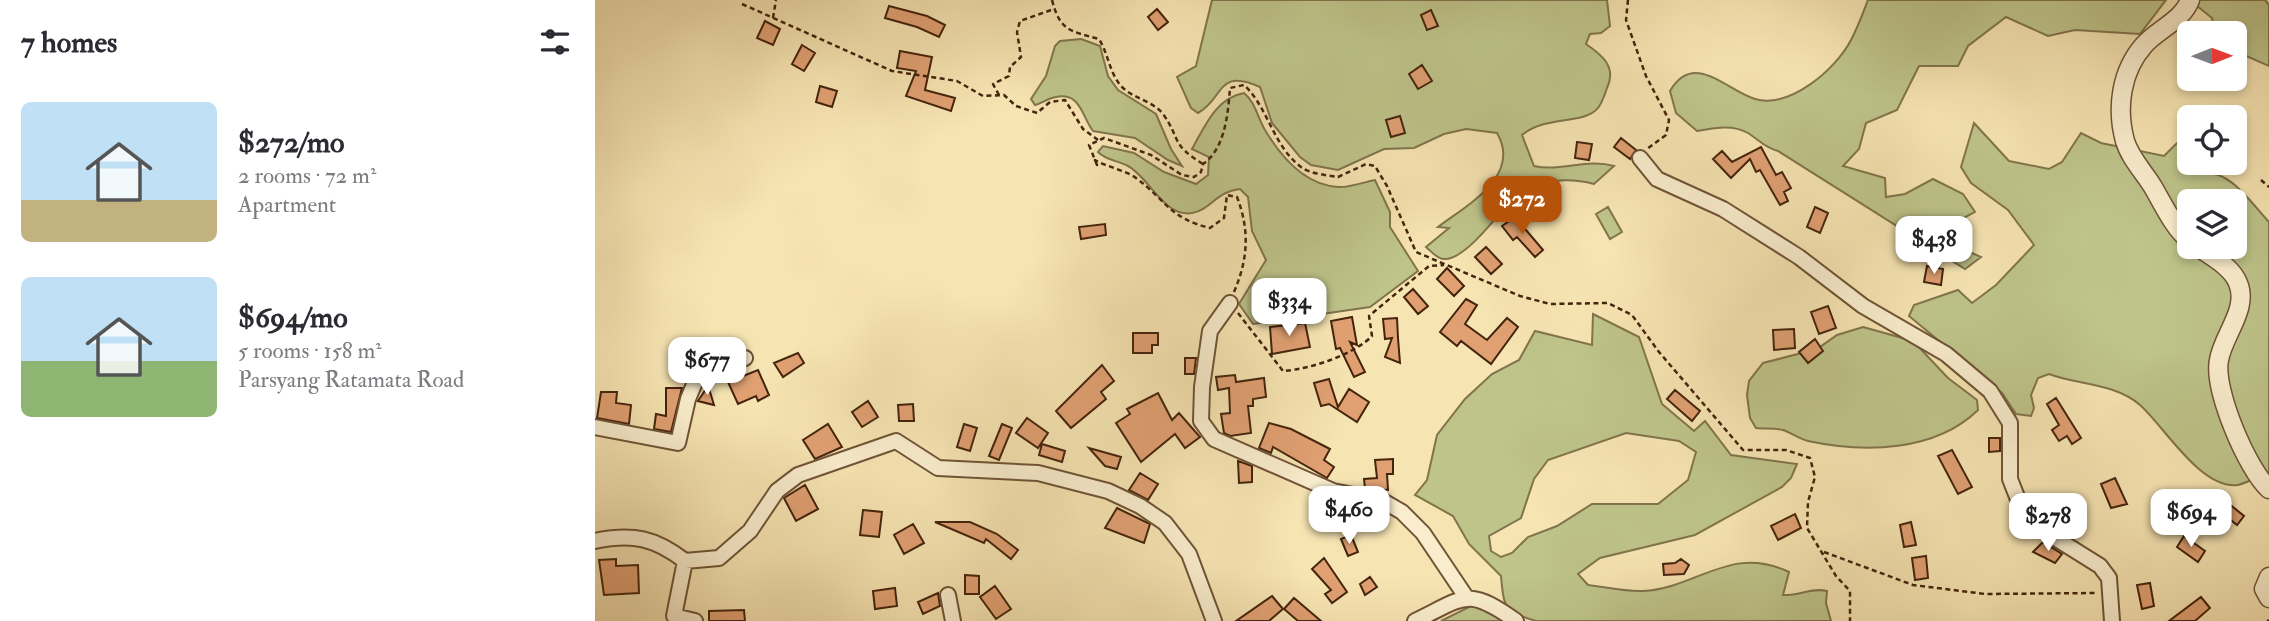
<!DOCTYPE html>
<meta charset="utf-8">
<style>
body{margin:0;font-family:"IM FELL Double Pica",serif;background:#f2f2f3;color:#2b2b33;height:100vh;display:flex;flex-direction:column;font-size:26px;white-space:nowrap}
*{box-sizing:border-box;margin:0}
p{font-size:23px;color:#7c7c81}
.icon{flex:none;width:38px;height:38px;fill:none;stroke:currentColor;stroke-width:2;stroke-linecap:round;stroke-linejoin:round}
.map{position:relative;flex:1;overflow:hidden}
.side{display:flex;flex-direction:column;background:#fff;width:595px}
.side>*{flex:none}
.needle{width:46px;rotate:89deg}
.fabs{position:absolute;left:1582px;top:21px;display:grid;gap:14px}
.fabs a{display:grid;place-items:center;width:70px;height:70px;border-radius:10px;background:#fff;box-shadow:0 4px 10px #0003;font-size:35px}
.price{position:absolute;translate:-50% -60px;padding:0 16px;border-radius:14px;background:#fff;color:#222;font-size:23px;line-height:46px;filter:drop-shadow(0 2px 4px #0008)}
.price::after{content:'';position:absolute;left:50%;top:42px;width:21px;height:16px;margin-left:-10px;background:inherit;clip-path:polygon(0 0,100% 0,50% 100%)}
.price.on{background:#b45309;color:#fff}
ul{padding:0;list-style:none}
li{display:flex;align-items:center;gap:21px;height:175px;padding:0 21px}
li span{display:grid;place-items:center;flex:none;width:196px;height:140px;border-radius:10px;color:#555}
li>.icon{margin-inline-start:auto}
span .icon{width:84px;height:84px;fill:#fffc;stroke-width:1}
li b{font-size:30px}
h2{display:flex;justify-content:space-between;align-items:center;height:84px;padding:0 21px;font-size:30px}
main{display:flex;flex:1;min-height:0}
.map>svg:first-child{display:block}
.green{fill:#bec48a;stroke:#81744c;stroke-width:2;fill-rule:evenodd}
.building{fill:#e0a072;stroke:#44240d;stroke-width:2}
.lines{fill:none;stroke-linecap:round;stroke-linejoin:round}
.minor-casing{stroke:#705436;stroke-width:18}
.tertiary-casing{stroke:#705436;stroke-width:21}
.path{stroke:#44240d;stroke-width:2.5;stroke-dasharray:5 3.5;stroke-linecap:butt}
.minor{stroke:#f9edcd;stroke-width:14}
.tertiary{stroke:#f9edcd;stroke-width:18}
</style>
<main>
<section class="side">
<h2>7 homes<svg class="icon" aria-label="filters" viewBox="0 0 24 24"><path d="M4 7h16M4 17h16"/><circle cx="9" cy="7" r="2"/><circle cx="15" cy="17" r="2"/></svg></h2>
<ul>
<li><span style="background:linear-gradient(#bfe0f5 70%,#c2b280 0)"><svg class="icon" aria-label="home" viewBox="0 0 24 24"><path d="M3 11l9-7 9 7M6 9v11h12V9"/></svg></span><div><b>$272/mo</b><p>2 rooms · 72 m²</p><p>Apartment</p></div></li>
<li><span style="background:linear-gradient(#bfe0f5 60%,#8fb573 0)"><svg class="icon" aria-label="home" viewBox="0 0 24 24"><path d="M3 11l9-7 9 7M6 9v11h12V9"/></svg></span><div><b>$694/mo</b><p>5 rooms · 158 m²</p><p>Parsyang Ratamata Road</p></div></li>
</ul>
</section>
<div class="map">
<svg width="1674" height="621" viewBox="0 0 1674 621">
<rect width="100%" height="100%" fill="#f6e4b2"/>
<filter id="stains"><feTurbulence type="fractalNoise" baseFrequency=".00286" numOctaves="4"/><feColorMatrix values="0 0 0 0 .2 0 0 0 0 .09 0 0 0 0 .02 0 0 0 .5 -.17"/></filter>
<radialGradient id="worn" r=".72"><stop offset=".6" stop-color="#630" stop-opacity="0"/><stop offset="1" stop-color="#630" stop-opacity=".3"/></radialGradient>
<path class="green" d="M 617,0 L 1012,0 L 1015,26 L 1006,33 L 995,34 L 991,44 C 1007,55 1022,67 1012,88 C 1010,94 1007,103 1003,108 C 989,125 951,115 927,135 L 939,166 C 966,172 992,158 1019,166 L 999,184 C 973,177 943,180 921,194 C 907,210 870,261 849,259 C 842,259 836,251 831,247 L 854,228 L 843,227 C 872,205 927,176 902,133 L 871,129 L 849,134 L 819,148 L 789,149 L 743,170 L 716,165 L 705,157 L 677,123 L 665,87 C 622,67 629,99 603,113 L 596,108 L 582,77 L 601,66 Z
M 1273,0 L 1571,0 L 1545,34 L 1480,30 L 1453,36 L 1411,17 L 1373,46 L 1363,66 L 1324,66 L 1302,110 L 1271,123 L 1264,149 L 1248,166 L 1290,178 L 1291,197 L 1310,194 L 1338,179 L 1368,194 L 1380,212 L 1361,222 L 1372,251 L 1386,257 L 1370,269 L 1183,151 C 1170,148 1164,140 1153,133 C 1137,124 1119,128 1102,131 L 1081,113 L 1075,91 C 1099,50 1132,91 1160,99 C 1195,109 1241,69 1256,40 C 1263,27 1268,13 1273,0 Z
M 1601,0 L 1670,0 L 1674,5 L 1674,66 L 1640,51 L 1640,33 L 1620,33 L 1617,18 L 1602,6 Z
M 486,39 L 505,46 L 513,76 L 523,90 L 561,114 L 576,149 L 587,166 L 573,160 L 540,138 L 498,131 C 487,117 486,92 461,97 C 453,98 448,103 440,105 L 436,99 L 451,76 L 460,46 L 465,41 Z
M 649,93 C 661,103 662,117 670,130 C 686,157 709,185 743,187 C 754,188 769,182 780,180 L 795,212 L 795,227 L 823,271 L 775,307 L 658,324 L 644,304 L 671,260 L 657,231 L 653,197 L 645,189 C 620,192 616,210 597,213 C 569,218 554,177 533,166 C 522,160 512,161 503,152 L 508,146 L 539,153 L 569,172 L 601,184 L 613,175 L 614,157 L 597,149 C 610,126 621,98 649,93 Z
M 1379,123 L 1414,161 L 1454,169 L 1467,162 L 1486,133 L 1506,143 L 1569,156 L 1582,143 L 1591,145 L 1594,163 L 1599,163 L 1607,173 C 1636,170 1655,202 1674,222 L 1674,484 L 1668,475 C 1660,478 1651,483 1643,485 C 1606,490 1569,426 1545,405 C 1520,383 1482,385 1454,374 L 1443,378 L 1436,395 L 1439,408 L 1436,416 L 1421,414 L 1407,393 L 1314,316 L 1319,305 L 1363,290 L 1377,303 L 1401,285 L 1439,245 L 1413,210 L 1376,183 L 1366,167 ZM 1594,201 L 1640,201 L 1640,247 L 1594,247 Z
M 1013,207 L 1027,232 L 1015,239 L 1001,214 Z
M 998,314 L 1044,337 L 1067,404 L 1099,431 L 1110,421 L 1136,455 L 1202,464 L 1196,478 L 1187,487 L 1100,535 L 1005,558 L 983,574 L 993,585 C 1011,587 1030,592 1048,591 C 1103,588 1135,544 1194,572 L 1188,595 C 1204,596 1217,587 1232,591 L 1231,603 L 1236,621 L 941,621 C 909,611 909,609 906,576 L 874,544 L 858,516 L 820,495 L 832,480 L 842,435 L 870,399 L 897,374 L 924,360 L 940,331 L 997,345 ZM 1031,433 L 1084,441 L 1101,452 L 1093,480 L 1063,504 L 997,504 L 962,526 L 933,537 L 917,553 L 906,557 L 896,551 L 894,536 L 926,518 L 939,479 L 953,460 Z
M 1268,327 L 1318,341 L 1353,378 L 1382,400 L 1383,410 C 1340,452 1269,453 1213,441 C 1204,439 1197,433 1188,430 C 1180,428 1170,429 1161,428 L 1155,418 L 1152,395 L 1154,381 L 1168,363 L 1222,349 L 1242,335 Z
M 878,605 L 910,621 L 846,621 Z"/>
<path class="building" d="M 294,6 L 332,16 L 350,25 L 344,37 L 322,27 L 290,18 Z
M 562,9 L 573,22 L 563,30 L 553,17 Z
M 836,10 L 843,26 L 832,30 L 826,15 Z
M 170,21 L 185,29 L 178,45 L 162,38 Z
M 207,45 L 220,53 L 209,71 L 197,64 Z
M 305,51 L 337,57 L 330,90 L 360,98 L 356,111 L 311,96 L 321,71 L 302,68 Z
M 827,65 L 837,81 L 823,89 L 814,74 Z
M 225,86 L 242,91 L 237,107 L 221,102 Z
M 805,116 L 810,133 L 796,137 L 791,120 Z
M 1026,138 L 1041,150 L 1035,159 L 1019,147 Z
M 982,142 L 997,144 L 994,160 L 980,158 Z
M 1166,147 L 1181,175 L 1187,172 L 1196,188 L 1189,192 L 1193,201 L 1185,205 L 1165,170 L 1161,172 L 1155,159 L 1136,178 L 1118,159 L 1127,151 L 1137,162 Z
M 1220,207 L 1233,213 L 1225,233 L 1212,227 Z
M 920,217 L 948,250 L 940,257 L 922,237 L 918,240 L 907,226 Z
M 510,224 L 511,235 L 486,239 L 484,227 Z
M 891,247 L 907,264 L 896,274 L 880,257 Z
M 1332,266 L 1348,269 L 1346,285 L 1329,282 Z
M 852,268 L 869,286 L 859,296 L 842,279 Z
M 818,289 L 833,306 L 823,314 L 809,297 Z
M 871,299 L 882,305 L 870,324 L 892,340 L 912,318 L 923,327 L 896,364 L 866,341 L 862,346 L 845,332 Z
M 1233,306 L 1241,328 L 1224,334 L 1216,312 Z
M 757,317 L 762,345 L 755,342 L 770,372 L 759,377 L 745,348 L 741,349 L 736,321 Z
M 802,318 L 803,338 L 805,363 L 790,357 L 797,338 L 790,339 L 788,319 Z
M 710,323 L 715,347 L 677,354 L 675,327 Z
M 1199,329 L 1200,348 L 1179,350 L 1178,330 Z
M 538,333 L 563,333 L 563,345 L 557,345 L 557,353 L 538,353 Z
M 1220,339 L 1228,351 L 1213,363 L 1204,352 Z
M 203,353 L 209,363 L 188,377 L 179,363 Z
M 590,358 L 601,358 L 599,374 L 590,374 Z
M 507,365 L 519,381 L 506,392 L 511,399 L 476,428 L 461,411 Z
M 163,370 L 174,395 L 163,401 L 161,396 L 143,404 L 133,382 Z
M 640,375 L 641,382 L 669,378 L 671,397 L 658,399 L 658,406 L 653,406 L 656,433 L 635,436 L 629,433 L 626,414 L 635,413 L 634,388 L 623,390 L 621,377 Z
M 734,379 L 743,407 L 754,389 L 774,402 L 762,422 L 734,404 L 726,406 L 719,383 Z
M 113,386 L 116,395 L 119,405 L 103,401 Z
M 71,388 L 87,388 L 76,432 L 59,429 L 61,414 L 71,416 Z
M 1080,390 L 1105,411 L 1097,421 L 1072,399 Z
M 6,392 L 22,392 L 21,403 L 36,405 L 34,424 L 2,418 Z
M 563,393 L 577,420 L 584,413 L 605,437 L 590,448 L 580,434 L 546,462 L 521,423 L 535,414 L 532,409 Z
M 1461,398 L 1486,438 L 1477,444 L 1472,436 L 1464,441 L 1457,430 L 1464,425 L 1452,404 Z
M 273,401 L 283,417 L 267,427 L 257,412 Z
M 318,404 L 319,421 L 304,421 L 303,405 Z
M 432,418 L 453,433 L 443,448 L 421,433 Z
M 674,423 L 696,429 L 735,449 L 729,460 L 739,467 L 732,478 L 678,447 L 676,453 L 664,448 Z
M 233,424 L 247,447 L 220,459 L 208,440 Z
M 369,424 L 382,428 L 375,451 L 362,447 Z
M 407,424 L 417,428 L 404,460 L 394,456 Z
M 1394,438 L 1405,438 L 1405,451 L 1394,452 Z
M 447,444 L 470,451 L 467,462 L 444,455 Z
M 494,448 L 526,457 L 522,469 L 510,466 Z
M 1357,450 L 1377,487 L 1363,494 L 1343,456 Z
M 798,459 L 798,474 L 792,474 L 793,490 L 770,488 L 769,479 L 782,478 L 780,460 Z
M 643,461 L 657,466 L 657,482 L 644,483 Z
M 545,473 L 563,484 L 553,500 L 534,490 Z
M 1520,478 L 1532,504 L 1516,508 L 1506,484 Z
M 210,485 L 223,509 L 201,521 L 189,498 Z
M 1614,496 L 1623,503 L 1614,515 L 1605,509 Z
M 1628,499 L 1649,516 L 1642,525 L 1621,508 Z
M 750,503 L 782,510 L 782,515 L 765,516 L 766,523 L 752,524 Z
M 522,508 L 555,524 L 549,543 L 510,528 Z
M 268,510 L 287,512 L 284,537 L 265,535 Z
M 1200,514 L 1206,528 L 1183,540 L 1176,526 Z
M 340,522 L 375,522 L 402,534 L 423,550 L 416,559 L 391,539 L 389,543 Z
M 1316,522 L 1321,545 L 1309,547 L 1305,525 Z
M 318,524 L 329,543 L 309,554 L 299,535 Z
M 756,535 L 763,552 L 753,556 L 746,539 Z
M 1589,536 L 1610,551 L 1603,562 L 1582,547 Z
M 1448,542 L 1467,554 L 1460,563 L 1438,552 Z
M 1331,556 L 1333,578 L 1320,580 L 1317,558 Z
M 729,558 L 752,592 L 737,603 L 730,594 L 736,590 L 717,569 Z
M 21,559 L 21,566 L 43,565 L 44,593 L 9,595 L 4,560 Z
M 1086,559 L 1094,565 L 1089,574 L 1069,575 L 1068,564 L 1080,563 Z
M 370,575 L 384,576 L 384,594 L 370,594 Z
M 775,577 L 782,587 L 770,595 L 765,584 Z
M 1555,583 L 1559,606 L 1547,609 L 1542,585 Z
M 400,586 L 416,609 L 401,619 L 385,597 Z
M 300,588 L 302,606 L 280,609 L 278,591 Z
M 343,593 L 345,606 L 328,614 L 323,602 Z
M 677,596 L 688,609 L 674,621 L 641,621 Z
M 1606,597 L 1615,608 L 1600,621 L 1574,621 Z
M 699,598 L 726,621 L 703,621 L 689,609 Z
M 149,610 L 150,621 L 114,621 L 114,611 Z"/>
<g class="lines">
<defs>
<path id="minor" d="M 1045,158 L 1062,179 L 1128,209 L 1204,257 L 1268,306 L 1351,354 L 1395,391 L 1415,423 L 1415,479 L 1426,507 L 1457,536 L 1505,566 L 1514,578 L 1517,621
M 635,303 L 615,331 L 607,387 L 606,421 L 619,439 L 738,491 L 788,501 L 807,512 L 828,533 L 871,597
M 0,427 L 83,443 L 93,399 L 103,375 L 150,358
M 0,541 C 38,533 60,538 90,561 L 124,558 L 155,531 L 182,491 L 203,475 L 301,441 L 343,468 L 443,473 L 513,491 L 545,506 L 570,523 L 594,554 L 619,621
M 90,561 L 79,616 L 100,621
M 353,595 L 358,621
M 820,621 C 870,597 872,586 921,621"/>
<path id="tertiary" d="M 1594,240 C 1579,228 1568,204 1558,187 C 1549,172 1535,158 1530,141 C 1521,108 1526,71 1549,45 C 1563,29 1587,21 1595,0
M 1603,247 C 1616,256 1637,267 1643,283 C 1654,309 1628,335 1624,360 C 1618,389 1652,469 1674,489
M 1674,577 L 1669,589 L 1674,598"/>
</defs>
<use href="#minor" class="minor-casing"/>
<use href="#tertiary" class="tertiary-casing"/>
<path class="path" d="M 457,0 C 465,31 475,31 504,39 C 514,55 514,73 527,87 C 539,99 558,101 568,114 C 586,139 575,144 608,164
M 1033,0 L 1031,20 L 1051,76 L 1074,120 L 1071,135 L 1052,149
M 147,4 L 297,71 L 362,81 L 388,96 L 409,95 L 421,106 L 442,113 L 455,102 L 470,100 L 488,129 L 503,140
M 178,18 L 181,0
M 404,95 L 398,84 L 414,76 L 415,67 L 426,57 L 422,32 L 425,21 L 459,9
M 1666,180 L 1674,187
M 639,292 C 653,259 655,231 642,197 L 632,195 L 629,218 L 615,228 C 574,218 572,201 541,178 C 530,170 512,167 500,160 L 502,165 L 494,145 L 509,138 L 556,155 L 587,175 L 599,177 L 606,172 L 608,164 C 630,149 633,114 635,88 L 649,85 C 673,107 678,146 706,167 C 715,174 732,175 743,177 L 771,164 L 780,166 L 792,186 L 821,252 L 925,296 L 955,304 L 1013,303 L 1037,315 L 1064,352 L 1148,450 L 1191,450 L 1215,458 L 1220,477 L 1213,502 L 1212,528 L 1241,576 L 1255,591 L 1255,621
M 643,313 L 688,371 C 716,369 758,355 777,336 L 774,316 L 834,266 L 849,265
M 1229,552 L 1318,585 L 1390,594 L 1502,593
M 1672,621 L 1674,620"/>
<use href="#minor" class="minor"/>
<use href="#tertiary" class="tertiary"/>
</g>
<rect width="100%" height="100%" filter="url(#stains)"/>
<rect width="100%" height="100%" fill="url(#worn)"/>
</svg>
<div class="fabs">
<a><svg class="needle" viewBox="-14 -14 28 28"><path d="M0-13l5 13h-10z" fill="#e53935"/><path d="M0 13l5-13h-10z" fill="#7c7c81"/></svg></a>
<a><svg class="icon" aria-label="locate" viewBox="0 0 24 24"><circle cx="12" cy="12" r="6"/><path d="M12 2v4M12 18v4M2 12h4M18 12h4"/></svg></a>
<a><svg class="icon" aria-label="layers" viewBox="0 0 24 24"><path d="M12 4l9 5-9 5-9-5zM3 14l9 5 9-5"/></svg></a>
</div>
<b class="price on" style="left:927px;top:236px">$272</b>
<b class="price" style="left:1339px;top:276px">$438</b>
<b class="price" style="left:694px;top:338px">$334</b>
<b class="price" style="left:112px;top:397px">$677</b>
<b class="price" style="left:754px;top:546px">$460</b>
<b class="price" style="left:1596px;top:549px">$694</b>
<b class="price" style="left:1453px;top:553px">$278</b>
</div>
</main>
